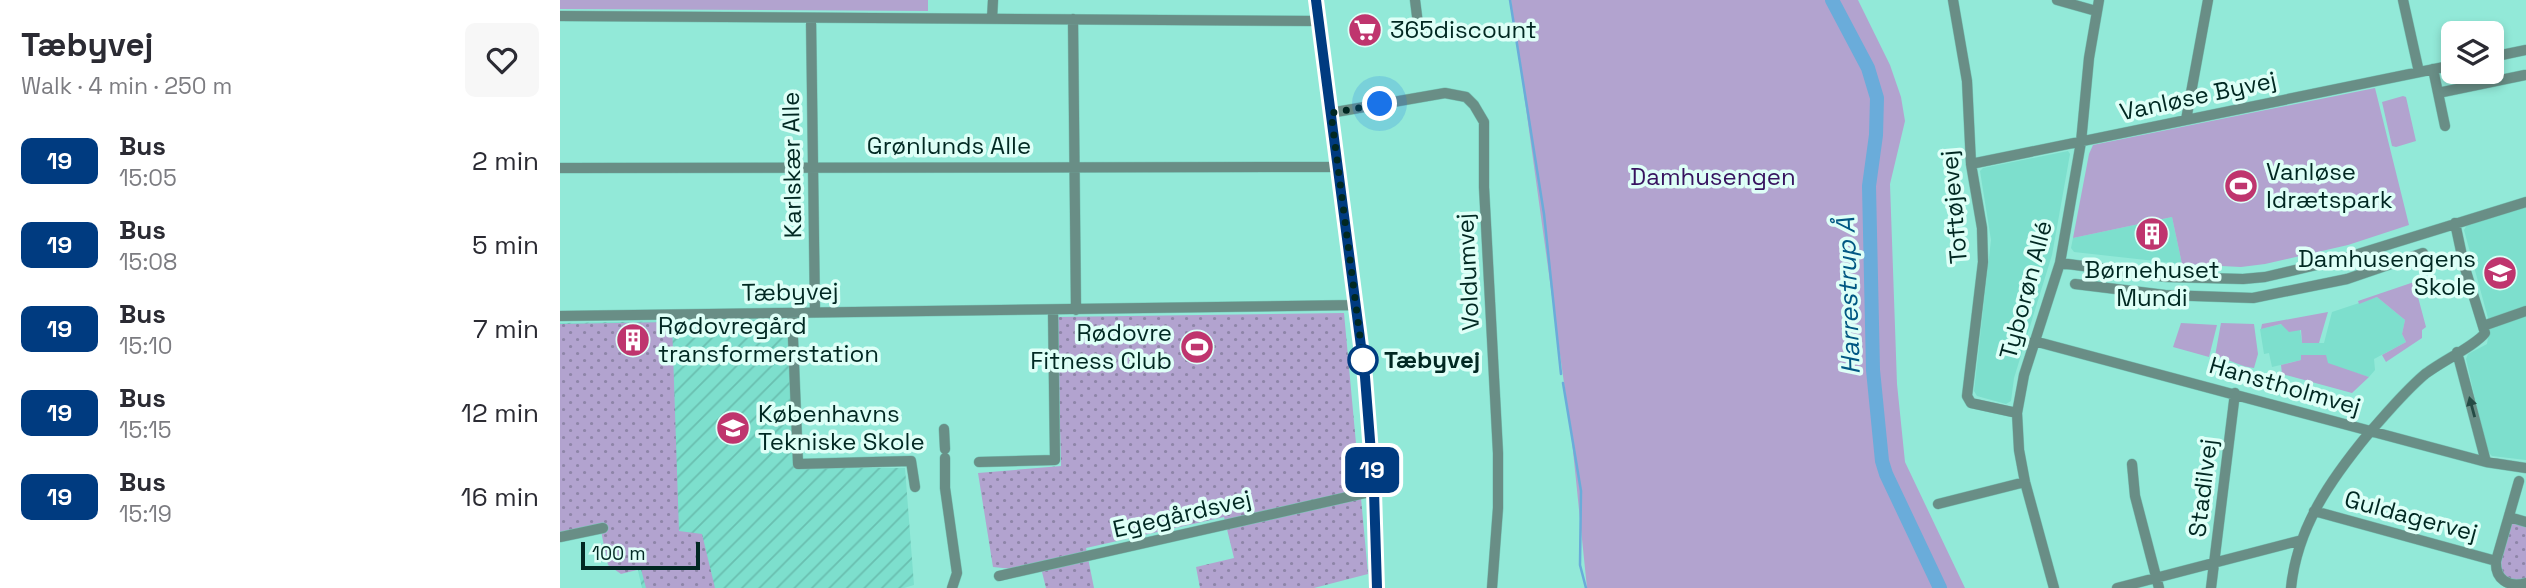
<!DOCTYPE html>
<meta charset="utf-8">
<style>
:root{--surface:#fff;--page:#f7f7f7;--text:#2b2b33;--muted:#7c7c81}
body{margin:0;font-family:"Space Grotesk",sans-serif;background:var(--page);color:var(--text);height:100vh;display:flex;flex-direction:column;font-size:26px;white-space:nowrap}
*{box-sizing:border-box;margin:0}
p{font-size:23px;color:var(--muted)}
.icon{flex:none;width:38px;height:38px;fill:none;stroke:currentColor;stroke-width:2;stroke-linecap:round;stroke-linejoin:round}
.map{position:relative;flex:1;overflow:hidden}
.details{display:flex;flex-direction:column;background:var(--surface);width:560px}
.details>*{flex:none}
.badge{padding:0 14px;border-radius:10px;font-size:24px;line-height:46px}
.buttons{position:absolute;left:1881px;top:21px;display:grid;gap:14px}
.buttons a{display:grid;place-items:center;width:63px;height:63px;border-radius:10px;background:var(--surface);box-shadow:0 4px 10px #0003;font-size:35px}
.scale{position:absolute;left:21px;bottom:18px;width:119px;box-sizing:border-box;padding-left:7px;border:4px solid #012822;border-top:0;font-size:19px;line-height:24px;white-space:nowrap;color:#012822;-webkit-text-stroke:5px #defff7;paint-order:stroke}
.you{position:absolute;width:35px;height:35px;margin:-18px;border:5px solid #fff;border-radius:50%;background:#1a73e8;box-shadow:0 0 0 10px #1a73e833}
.map>.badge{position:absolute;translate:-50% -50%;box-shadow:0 0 0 4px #fff}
.round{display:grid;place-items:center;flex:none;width:74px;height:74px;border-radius:10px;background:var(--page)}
.headline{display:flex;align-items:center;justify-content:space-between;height:119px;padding:0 21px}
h1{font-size:33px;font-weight:700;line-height:52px}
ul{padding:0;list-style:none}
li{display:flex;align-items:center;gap:21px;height:84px;padding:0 21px}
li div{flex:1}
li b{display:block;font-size:26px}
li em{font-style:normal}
li .badge{min-width:77px;font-weight:700;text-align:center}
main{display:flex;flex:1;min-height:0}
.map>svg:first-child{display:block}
.built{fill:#7ddfcd}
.industrial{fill:url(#industrial-furrows)}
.grass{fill:url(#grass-dots)}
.green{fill:#b2a3cf}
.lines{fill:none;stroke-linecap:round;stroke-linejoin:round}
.stream{stroke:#6aacda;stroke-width:2.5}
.river{stroke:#6aacda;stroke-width:14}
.minor-casing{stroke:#78c6b7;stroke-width:11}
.minor{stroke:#698e86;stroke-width:10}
.oneway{fill:#254c45}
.line-casing{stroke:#fff;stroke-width:16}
.line{stroke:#003b80;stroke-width:10}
.walk{stroke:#012822;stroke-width:7;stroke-dasharray:0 12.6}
.stop-dot{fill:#fff;stroke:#003b80;stroke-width:3.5}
.labels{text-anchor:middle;stroke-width:7;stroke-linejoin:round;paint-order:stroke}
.poi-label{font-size:24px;fill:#012822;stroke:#defff7;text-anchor:start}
.street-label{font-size:24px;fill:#012822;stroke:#defff7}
.park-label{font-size:24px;fill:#37135f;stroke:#defff7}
.stop-label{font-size:24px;font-weight:bold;fill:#012822;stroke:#defff7;text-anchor:start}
.water-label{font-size:26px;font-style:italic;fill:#015883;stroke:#defff7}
</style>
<main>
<section class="details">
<div class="headline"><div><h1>Tæbyvej</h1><p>Walk · 4 min · 250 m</p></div><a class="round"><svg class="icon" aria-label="heart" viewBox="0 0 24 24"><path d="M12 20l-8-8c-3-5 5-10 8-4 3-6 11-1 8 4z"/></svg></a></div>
<ul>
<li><span class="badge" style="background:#003b80;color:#fff">19</span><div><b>Bus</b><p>15:05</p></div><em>2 min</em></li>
<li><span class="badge" style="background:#003b80;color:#fff">19</span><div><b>Bus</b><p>15:08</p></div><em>5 min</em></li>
<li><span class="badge" style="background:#003b80;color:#fff">19</span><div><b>Bus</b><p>15:10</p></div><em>7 min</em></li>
<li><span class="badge" style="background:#003b80;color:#fff">19</span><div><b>Bus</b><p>15:15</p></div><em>12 min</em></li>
<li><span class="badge" style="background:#003b80;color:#fff">19</span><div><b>Bus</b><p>15:19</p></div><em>16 min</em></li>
</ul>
</section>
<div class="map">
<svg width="1966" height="588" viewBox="0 0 1966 588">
<defs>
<pattern id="industrial-furrows" width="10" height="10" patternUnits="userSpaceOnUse" patternTransform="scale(1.75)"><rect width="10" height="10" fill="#7ddfcd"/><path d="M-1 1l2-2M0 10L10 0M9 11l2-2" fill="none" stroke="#6abfb0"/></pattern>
<pattern id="grass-dots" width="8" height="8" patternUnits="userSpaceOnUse" patternTransform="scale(1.75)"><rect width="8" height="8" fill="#b2a3cf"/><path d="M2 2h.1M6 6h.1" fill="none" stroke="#8e85a8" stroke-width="1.8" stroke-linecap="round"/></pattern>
</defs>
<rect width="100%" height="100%" fill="#92e9d8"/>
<path class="built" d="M1508,151L1510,154L1492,255L1454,378L1451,401L1446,404L1417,396L1414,391L1431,240L1420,171L1423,168Z
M1966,207V307L1934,321L1928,318L1904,230L1907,225Z
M1612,217L1622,264L1514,252L1511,248L1513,238Z
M1817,297L1845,320L1842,334L1846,342L1814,359L1815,370L1809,377L1741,356V360L1712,367L1709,353L1704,354L1700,329L1722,324L1740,329L1742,343H1764L1772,312Z
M1966,313V460L1932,456L1927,451L1906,359L1908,354L1927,344L1930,325Z"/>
<path class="industrial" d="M237,319L243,468H345L354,585L344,588H82L76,562L41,522L0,531V323Z"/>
<path class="grass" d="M784,313L808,574L754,588H640L636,567L674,558L664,517L526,548L534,588H486L482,572L433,567L418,473L501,466L497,317Z
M112,322L119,531L142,534L155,588H86L81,569L61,574L48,565L41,531L0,532V324Z
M1951,522L1966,524V578L1958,582L1944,577L1940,563Z"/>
<path class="green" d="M0,0H368V11L0,9Z
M951,0H1298L1330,65L1341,97L1345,121L1330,184L1337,384L1345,462L1405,588H1027L1012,441Z
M1815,88L1849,225L1788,245L1705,264L1681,267L1622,264L1612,217L1513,238L1529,154L1533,145Z
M1843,96L1846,97L1856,141L1836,147L1832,146L1822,102Z
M1854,282L1866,327L1862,330V338L1826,362L1822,355L1846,342L1842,334L1845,320L1817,297L1799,304L1798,301Z
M1768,312L1759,343H1742L1741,330L1729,332L1721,324L1701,329L1702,324Z
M1621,323L1657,325L1649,357L1613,347Z
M1661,323L1694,324L1698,354L1694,368C1681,367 1669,359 1655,356Z
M1741,355H1766L1768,363L1809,377L1792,393L1722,374L1721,365L1741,360Z"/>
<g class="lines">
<path class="stream" d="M950,0L984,214L1001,374
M1003,383L1021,491L1020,565L1026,588"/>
<path class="river" d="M1272,0L1308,68L1317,98L1316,135L1309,186L1313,370L1322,461L1326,474L1380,588"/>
<g class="minor-casing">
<path id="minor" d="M756,0L805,377L814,491L817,588
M855,0L859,32
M1393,0L1407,81L1411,164L1422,228L1423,262L1407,396L1411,403L1457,413
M1497,0L1536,11
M1843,0L1859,72
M0,16L759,21
M251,18L255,312
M432,19L433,0
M513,19L516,310
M1932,57L1966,50
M1873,69L1885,126
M1878,93L1965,75
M770,113L885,93L906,97L914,105L924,122V187L938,453V508L932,588
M1626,120L1648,0
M1411,164L1894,65
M0,168L778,167
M1500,263L1607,277L1683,279L1705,277L1782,259L1966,202
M1515,284L1605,295L1693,298L1787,279L1863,253
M232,313L238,464L351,461L355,487
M0,316L797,305
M1923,326L1966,311
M1474,341L1926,462L1966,468
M1897,352L1926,462
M384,429L385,449
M385,458V488L397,573L392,588
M419,462L495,460L493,310
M1572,464L1575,496L1599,588
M1959,481L1936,561C1935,579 1948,588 1966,583
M1378,504L1465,482
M1754,511L1936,561
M1949,517L1966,522
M0,537L43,528
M439,576L814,491
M1494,588L1465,482L1459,450L1457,413L1464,375L1500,263L1521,142L1529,58L1539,0
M1557,588L1742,540
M1651,588L1675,393
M1731,588C1737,527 1771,479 1809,433C1827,413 1843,393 1864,375C1880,362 1915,346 1925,333L1904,265L1895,223"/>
</g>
<use href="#minor" class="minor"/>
</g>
<defs><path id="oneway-solid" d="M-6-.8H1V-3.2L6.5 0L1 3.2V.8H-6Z" transform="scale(1.75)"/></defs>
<use class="oneway" href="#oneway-solid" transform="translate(1912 407) rotate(-105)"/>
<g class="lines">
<g class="line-casing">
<path id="line" d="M756,0L805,377L814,491L817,588"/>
</g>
<use href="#line" class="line"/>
<path class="walk" d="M803,360L771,113L820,104"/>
</g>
<defs>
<g id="supermarket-disc" transform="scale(1.75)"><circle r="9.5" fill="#bf356e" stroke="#defff7"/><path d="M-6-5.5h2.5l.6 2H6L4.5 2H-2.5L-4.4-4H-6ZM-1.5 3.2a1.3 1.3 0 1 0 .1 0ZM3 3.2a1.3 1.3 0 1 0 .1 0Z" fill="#fff"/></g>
<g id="stadium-disc" transform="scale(1.75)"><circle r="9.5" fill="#bf356e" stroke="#defff7"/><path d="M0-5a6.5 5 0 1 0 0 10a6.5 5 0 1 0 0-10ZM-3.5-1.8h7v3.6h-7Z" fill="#fff"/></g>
<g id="building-disc" transform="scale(1.75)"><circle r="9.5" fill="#bf356e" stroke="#defff7"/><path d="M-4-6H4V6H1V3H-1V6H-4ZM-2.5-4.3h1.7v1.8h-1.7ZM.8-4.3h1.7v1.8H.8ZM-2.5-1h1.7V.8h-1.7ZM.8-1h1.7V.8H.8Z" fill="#fff"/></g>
<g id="school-disc" transform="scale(1.75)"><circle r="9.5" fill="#bf356e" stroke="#defff7"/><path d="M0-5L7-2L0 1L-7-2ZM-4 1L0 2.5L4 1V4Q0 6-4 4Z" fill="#fff"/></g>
<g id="university-disc" transform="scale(1.75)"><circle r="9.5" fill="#bf356e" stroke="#defff7"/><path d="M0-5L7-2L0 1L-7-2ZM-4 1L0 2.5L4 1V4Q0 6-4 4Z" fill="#fff"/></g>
</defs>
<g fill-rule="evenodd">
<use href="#supermarket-disc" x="805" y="30"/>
<use href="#stadium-disc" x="1681" y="186"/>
<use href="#building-disc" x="1592" y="234"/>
<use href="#school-disc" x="1940" y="273"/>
<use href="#building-disc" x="73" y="340"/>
<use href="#stadium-disc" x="637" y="347"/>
<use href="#university-disc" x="173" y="428"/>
</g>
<circle class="stop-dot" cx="803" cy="360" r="14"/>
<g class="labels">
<g class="poi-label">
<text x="830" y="38">365discount</text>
<text x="1706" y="180">Vanløse<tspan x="1706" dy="28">Idrætspark</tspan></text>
<text x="1916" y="267" text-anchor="end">Damhusengens<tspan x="1916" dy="28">Skole</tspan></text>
<text x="1592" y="278" text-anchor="middle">Børnehuset<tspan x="1592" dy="28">Mundi</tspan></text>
<text x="98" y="334">Rødovregård<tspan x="98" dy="28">transformerstation</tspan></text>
<text x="612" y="341" text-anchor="end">Rødovre<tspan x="612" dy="28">Fitness Club</tspan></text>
<text x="198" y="422">Københavns<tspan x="198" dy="28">Tekniske Skole</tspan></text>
</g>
<g class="street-label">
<text transform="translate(1638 96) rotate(-12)" y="8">Vanløse Byvej</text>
<text x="389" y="154">Grønlunds Alle</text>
<text transform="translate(232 165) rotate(-91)" y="8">Karlskær Alle</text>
<text transform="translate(1394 207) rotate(-95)" y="8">Toftøjevej</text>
<text transform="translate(908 272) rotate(-93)" y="8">Voldumvej</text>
<text transform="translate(1466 290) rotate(-75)" y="8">Tyborøn Allé</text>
<text transform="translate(230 292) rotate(-1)" y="8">Tæbyvej</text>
<text transform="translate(1725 386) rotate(16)" y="8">Hanstholmvej</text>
<text transform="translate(1643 488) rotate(-83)" y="8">Stadilvej</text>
<text transform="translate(622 514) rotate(-13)" y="8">Egegårdsvej</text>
<text transform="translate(1851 516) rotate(15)" y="8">Guldagervej</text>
</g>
<g class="park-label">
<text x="1153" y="185">Damhusengen</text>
</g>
<g class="stop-label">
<text x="824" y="368">Tæbyvej</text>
</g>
<g class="water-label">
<text transform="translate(1288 296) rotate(-92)" y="9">Harrestrup Å</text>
</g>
</g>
</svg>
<div class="buttons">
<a><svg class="icon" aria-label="layers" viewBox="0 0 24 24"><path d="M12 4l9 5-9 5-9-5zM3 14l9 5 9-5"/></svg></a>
</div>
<div class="scale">100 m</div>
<div class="you" style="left:820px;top:104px"></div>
<b class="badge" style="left:812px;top:470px;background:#003b80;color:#fff">19</b>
</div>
</main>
